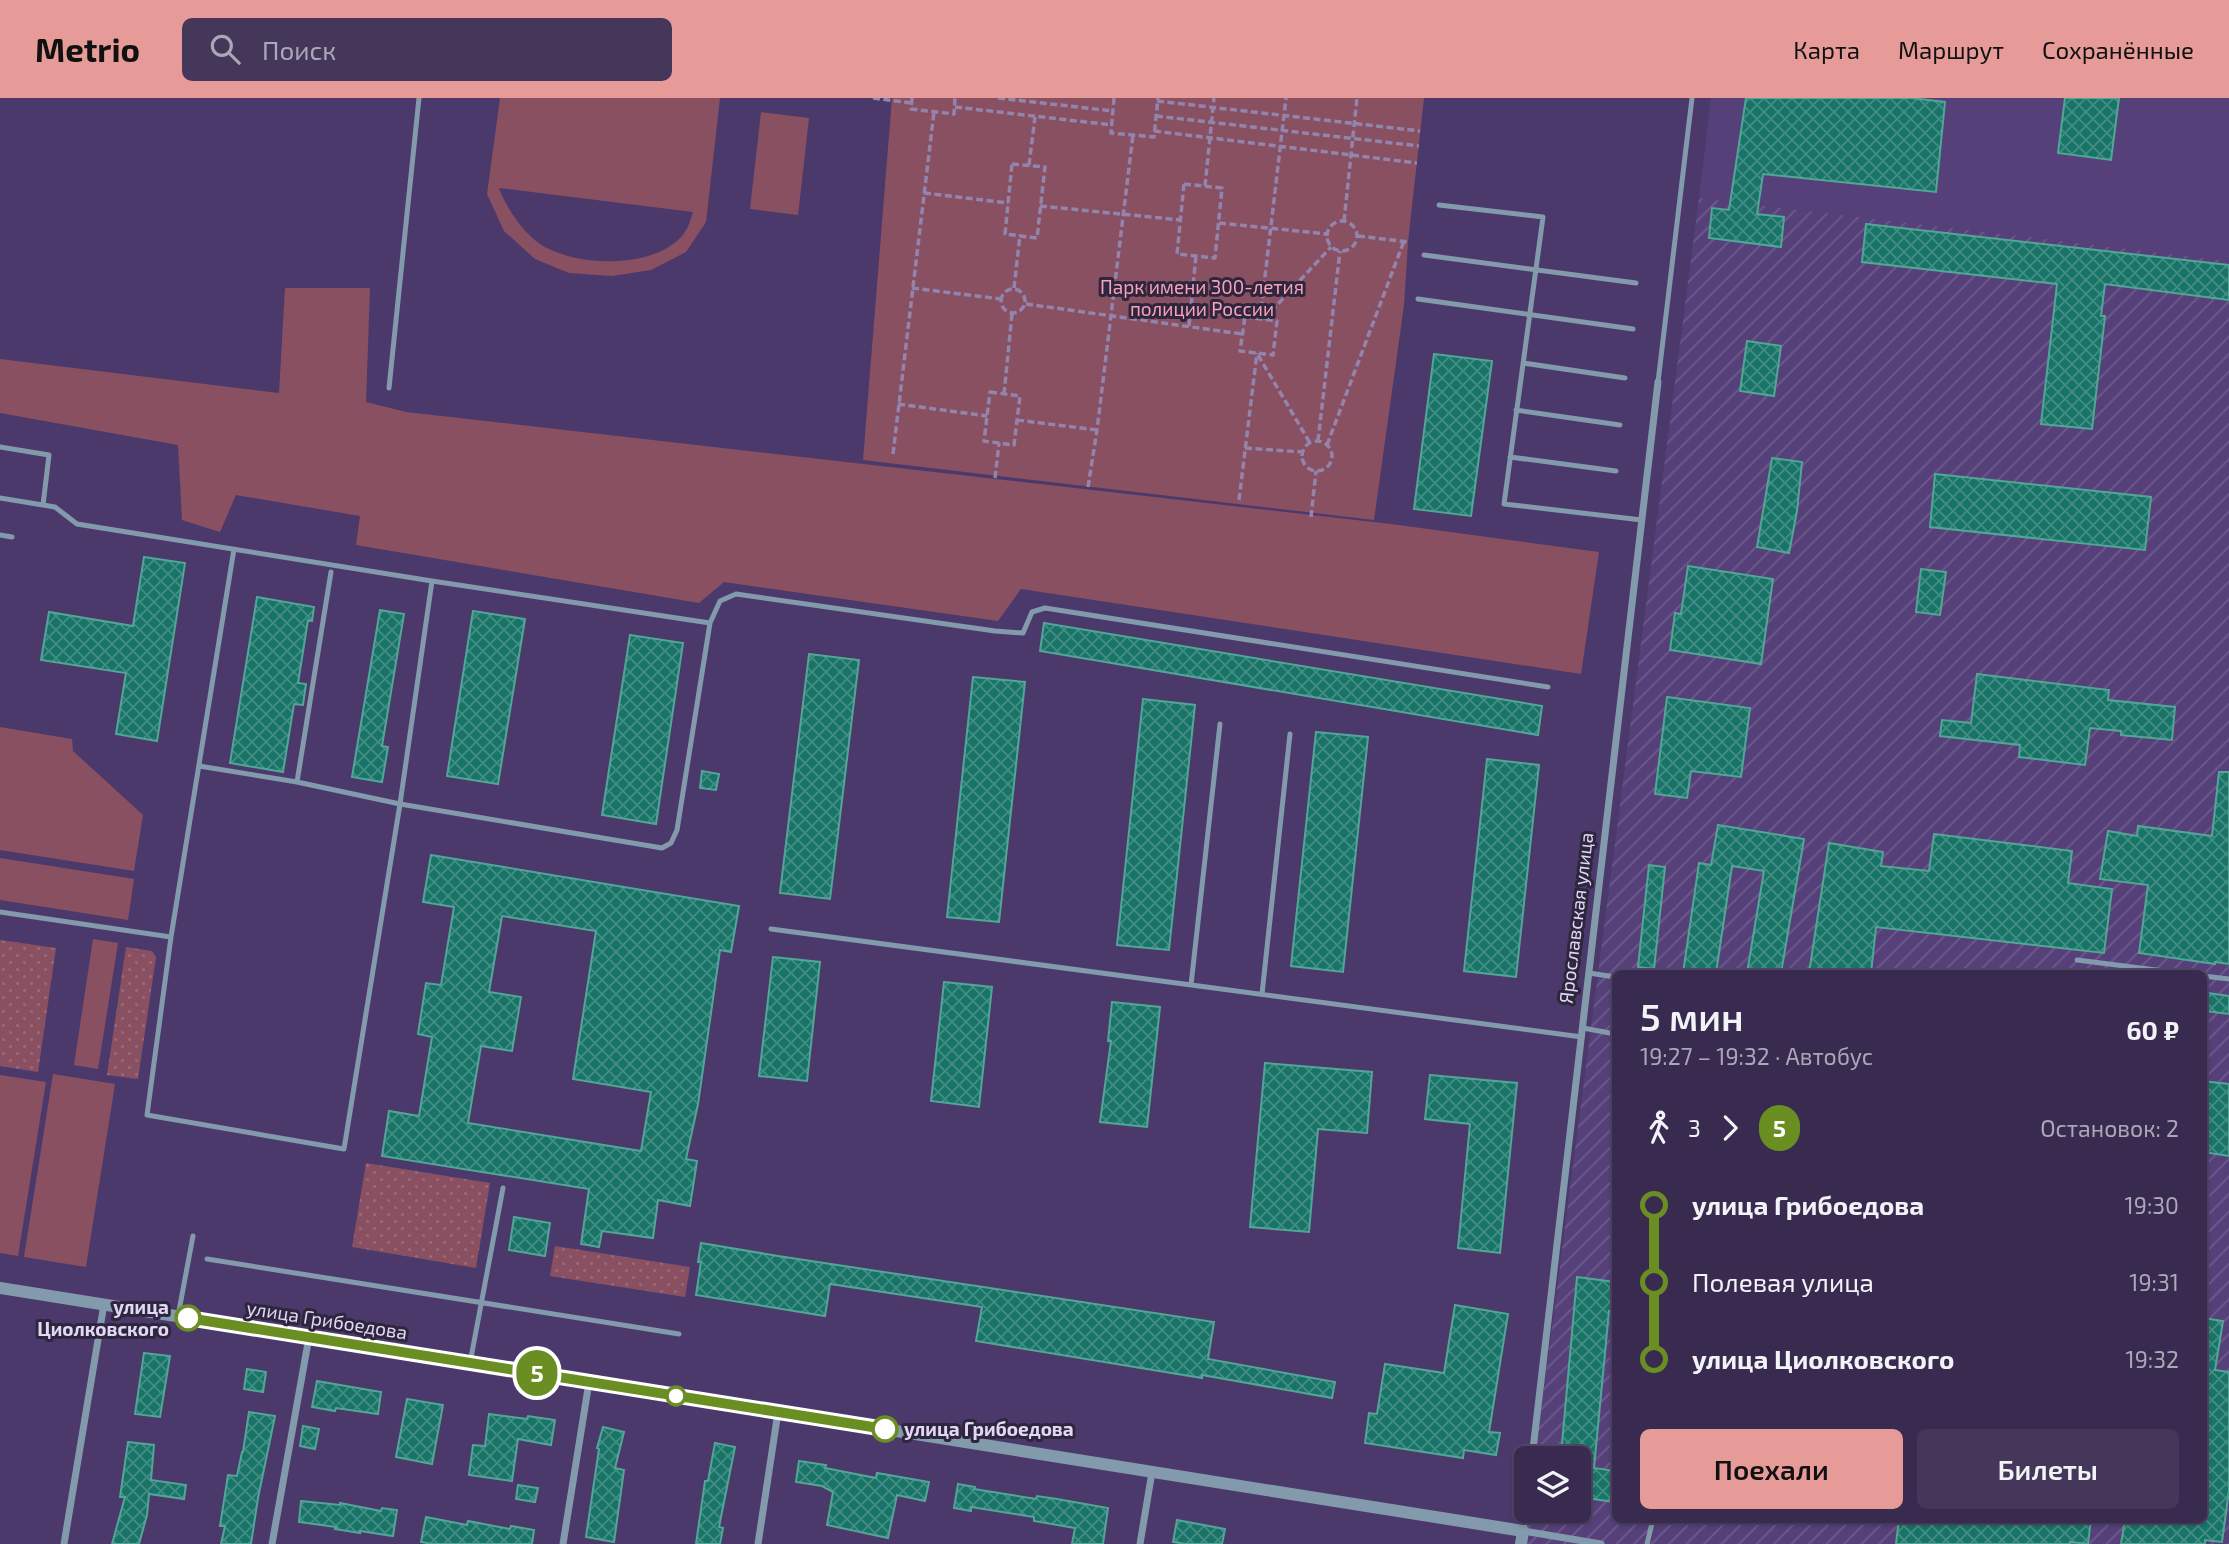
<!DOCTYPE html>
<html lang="ru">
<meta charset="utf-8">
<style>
:root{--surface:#392b50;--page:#44375a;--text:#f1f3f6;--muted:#aba7b7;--line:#534767;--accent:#e69b98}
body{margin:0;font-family:"Exo 2",sans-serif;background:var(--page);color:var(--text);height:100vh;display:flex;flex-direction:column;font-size:26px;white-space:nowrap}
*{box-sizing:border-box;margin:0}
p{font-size:23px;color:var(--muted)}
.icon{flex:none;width:38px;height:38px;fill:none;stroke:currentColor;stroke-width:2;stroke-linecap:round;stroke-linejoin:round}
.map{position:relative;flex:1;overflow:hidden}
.panel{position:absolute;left:1612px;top:872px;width:595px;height:553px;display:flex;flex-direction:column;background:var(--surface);border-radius:10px;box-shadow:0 2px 5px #0004,0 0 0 2px var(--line)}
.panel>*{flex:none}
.badge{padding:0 14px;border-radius:23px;font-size:24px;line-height:46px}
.tools{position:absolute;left:1514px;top:1348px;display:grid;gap:14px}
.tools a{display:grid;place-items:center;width:77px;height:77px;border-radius:10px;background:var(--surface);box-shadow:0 2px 5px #0004,0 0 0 2px var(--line);font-size:35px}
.map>.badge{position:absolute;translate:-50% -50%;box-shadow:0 0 0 4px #fff}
.legs{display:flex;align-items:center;gap:10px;height:77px;padding:0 28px;font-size:23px}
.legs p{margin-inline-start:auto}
.summary{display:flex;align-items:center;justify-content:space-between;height:119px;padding:0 28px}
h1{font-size:38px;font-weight:600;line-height:52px}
.action{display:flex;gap:14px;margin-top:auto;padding:14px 28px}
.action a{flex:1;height:80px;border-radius:10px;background:var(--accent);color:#111;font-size:28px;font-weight:600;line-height:80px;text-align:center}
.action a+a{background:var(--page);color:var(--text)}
ul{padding:0 28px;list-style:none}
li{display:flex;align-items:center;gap:24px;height:77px;font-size:26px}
li i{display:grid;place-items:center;width:10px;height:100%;margin:0 9px;background:currentColor}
li i::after{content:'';width:18px;height:18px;margin:-9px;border:5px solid;border-radius:50%;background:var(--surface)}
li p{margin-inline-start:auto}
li:first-child i{background:linear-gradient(#0000 50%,currentColor 0)}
li:last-child i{background:linear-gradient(currentColor 50%,#0000 0)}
header{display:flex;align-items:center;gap:42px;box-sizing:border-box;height:98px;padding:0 35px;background:var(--accent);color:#111}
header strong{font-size:33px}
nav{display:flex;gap:38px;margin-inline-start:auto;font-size:24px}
.search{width:490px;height:63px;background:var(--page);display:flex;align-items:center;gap:18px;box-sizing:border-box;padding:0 24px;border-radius:10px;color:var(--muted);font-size:26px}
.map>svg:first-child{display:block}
.built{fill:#564079}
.industrial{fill:url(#industrial-furrows);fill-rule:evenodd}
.grass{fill:url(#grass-dots)}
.green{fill:#895062;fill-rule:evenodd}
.building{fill:url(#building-cross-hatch);stroke:#53a697;stroke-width:2;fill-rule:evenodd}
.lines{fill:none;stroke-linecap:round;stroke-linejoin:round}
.path{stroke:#9384ad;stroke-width:3.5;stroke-dasharray:7 3.5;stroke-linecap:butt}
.service{stroke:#829aac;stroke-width:5}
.minor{stroke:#829aac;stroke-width:7}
.tertiary{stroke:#829aac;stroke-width:12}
.line-1-casing{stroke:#fff;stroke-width:16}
.line-1{stroke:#6b8e23;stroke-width:10}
.stop-1-dot{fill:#fff;stroke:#6b8e23;stroke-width:3.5}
.labels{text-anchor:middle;stroke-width:6;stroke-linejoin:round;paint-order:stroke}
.park-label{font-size:19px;fill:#faa0bb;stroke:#2e263d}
.street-label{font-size:19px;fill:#e1d7f6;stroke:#2e263d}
.stop-label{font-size:19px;font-weight:bold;fill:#e1d7f6;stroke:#2e263d;text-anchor:end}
</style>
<header>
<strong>Metrio</strong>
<div class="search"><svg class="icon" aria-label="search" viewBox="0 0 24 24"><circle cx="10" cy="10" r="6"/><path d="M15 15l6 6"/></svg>Поиск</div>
<nav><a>Карта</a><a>Маршрут</a><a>Сохранённые</a></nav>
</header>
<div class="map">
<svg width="2229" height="1446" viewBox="0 0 2229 1446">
<defs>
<pattern id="industrial-furrows" width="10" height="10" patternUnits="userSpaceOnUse" patternTransform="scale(1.75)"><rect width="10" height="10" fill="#564079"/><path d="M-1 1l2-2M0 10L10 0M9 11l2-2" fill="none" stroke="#6e5b8d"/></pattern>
<pattern id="grass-dots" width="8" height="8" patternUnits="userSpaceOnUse" patternTransform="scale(1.75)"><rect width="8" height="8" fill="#895062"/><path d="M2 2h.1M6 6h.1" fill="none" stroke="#996879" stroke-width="1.8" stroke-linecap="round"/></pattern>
<pattern id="building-cross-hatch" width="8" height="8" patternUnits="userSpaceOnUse" patternTransform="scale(1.75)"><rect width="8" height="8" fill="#177467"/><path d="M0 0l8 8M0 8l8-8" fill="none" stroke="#448d85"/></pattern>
</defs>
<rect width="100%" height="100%" fill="#4c396b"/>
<path class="built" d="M1711,0H2229V163L1699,100Z"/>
<path class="industrial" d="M1699,100L2229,163V1446H1523L1528,1412H1578V1360H1535ZM1615,875H2203V1421H1615Z"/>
<path class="grass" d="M0,842L56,850L38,974L0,968Z
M126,849L152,853L156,859L138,981L107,977Z
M366,1065L490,1085L476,1170L352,1149Z
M555,1148L690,1169L685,1199L550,1178Z"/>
<path class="green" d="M500,0H720L706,124L686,154L651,172L612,178L569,175L535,161L504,133L487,96ZM499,91L500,90L693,114C691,120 689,128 685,134C658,173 570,170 536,143C520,130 507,110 499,91Z
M892,0H1424L1408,144L1404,207L1374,422L863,362Z
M761,14L809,20L798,117L750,111Z
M285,190H370L366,304L406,314L1391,426L1599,454L1581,576L1021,491L998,523L724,484L699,505L356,447L360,418L236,397L220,434L182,422L178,347L0,315V261L279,295Z
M0,629L72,641L73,653L143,717L134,773L0,752Z
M0,760L134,781L128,822L0,802Z
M93,841L118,845L98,971L74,967Z
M53,976L115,986L86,1169L24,1159Z
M0,977L46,984L18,1158L0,1155Z"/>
<path class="building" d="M1746,0H1911L1945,4L1936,94L1763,76L1757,116L1784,119L1781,149L1709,140L1712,110L1729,112Z
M2065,0H2119L2111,62L2058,55Z
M1866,126L2229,167V202L2105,186L2101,218H2105L2092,331L2041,326L2057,186L1862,164Z
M1747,243L1781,248L1774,298L1740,293Z
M1434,256L1492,263L1471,418L1414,411Z
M1772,360L1802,364L1797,413L1789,455L1757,449Z
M1935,376L2151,399L2145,452L1930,429Z
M144,459L185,465L157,643L116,636L126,575L41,562L49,514L133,528Z
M1688,468L1773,481L1761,566L1670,552L1675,515L1681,516Z
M1921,471L1946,474L1940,517L1916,514Z
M257,499L314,509L312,523L308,522L298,585L306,586L303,607L294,606L283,674L230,665Z
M380,512L404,516L382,648L388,649L382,684L352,679Z
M473,513L525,521L498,686L447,678Z
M1044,525L1542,608L1538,637L1040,553Z
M630,537L683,545L656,726L602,717Z
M809,556L859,562L830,801L780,795Z
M1977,576L2109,592L2108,602L2175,609L2172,642L2121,637V633L2090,630L2085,667L2019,659L2020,647L1940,638L1942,622L1971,625Z
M973,579L1025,584L999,824L947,819Z
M1667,599L1750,610L1741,679L1691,673L1687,700L1655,696Z
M1143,601L1195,607L1169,852L1117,847Z
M1316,634L1368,639L1343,874L1291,868Z
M1487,661L1539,667L1516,879L1464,873Z
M702,673L719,676L716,692L700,690Z
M2219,674H2229V866L2215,864V866L2139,855L2148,787L2100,781L2108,733L2137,738L2138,728L2212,738Z
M1718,727L1804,741L1781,875H1747L1764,773L1732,768L1716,875H1683L1699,765L1711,767Z
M1934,736L2072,753L2068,785L2112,791L2104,855L1876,829L1871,875H1809L1829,745L1883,754L1881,768L1929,773Z
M431,757L739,808L731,854L720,852L698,1006L686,1061L697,1063L690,1108L658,1102L653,1140L602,1133L599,1149L581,1146L589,1091L382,1058L389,1013L419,1018L432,939L418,936L426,885L441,887L454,809L423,804ZM502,818L596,833L573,981L651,994L641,1053L468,1025L481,948L512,953L521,899L489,894Z
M1649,767L1665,769L1654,871L1638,869Z
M773,859L820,864L807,983L759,978Z
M944,884L992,889L979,1009L931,1003Z
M2208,895L2229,898V916L2205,913Z
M1112,904L1160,909L1147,1029L1100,1024L1111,943H1108Z
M1265,965L1372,974L1367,1035L1318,1031L1309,1134L1250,1129Z
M1430,977L1517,985L1500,1155L1458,1150L1470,1026L1425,1021Z
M2203,983L2229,986V1058L2203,1054Z
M514,1119L550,1125L545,1158L509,1152Z
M701,1145L778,1158L1214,1224L1208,1261L1335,1284L1332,1300L1202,1277V1280L976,1243L982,1209L830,1186L825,1218L696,1197L701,1164H698Z
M1577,1179L1615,1184V1214L1609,1213L1594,1370L1615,1373V1404L1578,1399V1358L1561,1357Z
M1455,1207L1508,1216L1489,1334L1500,1335L1496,1357L1464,1352L1463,1360L1365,1345L1369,1315L1377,1316L1385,1266L1444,1275Z
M2203,1220L2223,1223L2215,1272L2229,1274V1392L2222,1444L2205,1442V1446H2121L2125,1421H2203Z
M144,1255L170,1258L160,1319L135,1316Z
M247,1271L266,1274L263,1294L244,1291Z
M317,1283L381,1294L378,1316L336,1310L335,1313L312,1309Z
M407,1301L443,1307L432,1366L396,1359Z
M249,1314L275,1318L258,1400L251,1446H221L225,1428H220L228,1377L237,1378L242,1354H243Z
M489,1316L527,1321L528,1318L555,1322L551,1347L518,1341L512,1383L469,1377L473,1347L485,1348Z
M303,1328L319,1331L315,1351L300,1348Z
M603,1329L624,1334L615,1370L624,1372L614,1444L586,1439L599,1351L597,1350Z
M128,1344L154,1347L151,1382L186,1387L184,1401L149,1396L147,1417L139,1446H112L125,1399H120Z
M715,1345L735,1349L719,1429L723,1430L720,1446H696L705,1383H708Z
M799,1363L826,1367L825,1370L876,1380L877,1375L929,1384L925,1403L897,1397L888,1440L827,1427L833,1394L822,1388L796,1384Z
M958,1386L975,1389L974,1391L1036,1401L1037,1398L1057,1401L1108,1410L1103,1446H1072L1075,1430L1034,1423V1419L971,1409V1413L954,1410Z
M518,1387L538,1390L535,1404L516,1401Z
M301,1403L340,1407V1405L381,1413L382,1410L397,1412L393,1438L360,1433V1435L335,1431L336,1429L299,1424Z
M426,1419L467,1427L468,1423L510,1431L511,1428L534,1432L532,1446H432L421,1444Z
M1899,1421H2091L2088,1446L2070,1444V1446H1896Z
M1177,1422L1225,1431L1222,1446H1186L1173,1444Z"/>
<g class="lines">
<path class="path" d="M873,0L912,5
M912,0L911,11L954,16L955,0
M998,0L1113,13
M1114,0L1111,35L1154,39L1158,0
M1157,3L1420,33
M955,9L1112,27
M1156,18L1419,48
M1154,33L1417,65
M1012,66L1045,69L1037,140L1005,136Z
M1029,67L1035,19
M1184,86L1222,90L1215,160L1177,156Z
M1205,88L1214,0
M924,95L1008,105
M1040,108L1181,122
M1327 138a15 15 0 1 1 30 0a15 15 0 1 1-30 0Z
M1344,123L1357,0
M1219,125L1327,136
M1358,138L1408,144
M912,190L1001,201
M1014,190L1020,137
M1001 203a12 12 0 1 1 24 0a12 12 0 1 1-24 0Z
M1026,206L1242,236
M1245,219L1277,223L1273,257L1240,253Z
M1260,221L1286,0
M1264,221L1331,149
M1189,228L1196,158
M1258,257L1310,345
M990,294L1020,298L1014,347L984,343Z
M1004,296L1012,216
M898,306L987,318
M1017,322L1097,332
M1318,343L1340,153
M1302 358a15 15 0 1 1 30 0a15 15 0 1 1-30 0Z
M1327,347L1404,143
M1245,350L1303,354
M893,356L934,14
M995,380L999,345
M1088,389L1097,332L1133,37
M1239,402L1257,255
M1311,419L1316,373"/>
<path class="service" d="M1439,107L1543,119L1504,406L1642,422
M1424,157L1636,185
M1418,201L1633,231
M1523,265L1625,280
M1658,284L1692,0
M389,290L419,0
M1516,312L1620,327
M0,349L49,357L43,407
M1510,359L1616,373
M0,400L55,409L77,426L432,483L710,525
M0,437L12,439
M432,483L400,706L662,750L671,745L677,732L710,525L720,503L736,496L995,533L1023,535L1032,514L1045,510L1548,589
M297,684L331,474
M0,814L171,839L234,451
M771,831L1582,939
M171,839L147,1017L344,1051L400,706L297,684L199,668
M2077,862L2180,875
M1589,875L1615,879
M2016,875V874
M2203,878L2229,881
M1191,887L1220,626
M1262,896L1290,636
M1583,930L1615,936
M207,1161L679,1236
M178,1218L193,1138
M470,1265L503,1090
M1647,1446L1653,1421"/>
<path class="minor" d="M1532,1360L1658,284
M1526,1411L1523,1433L1601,1446
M64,1446L104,1206
M272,1446L309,1239
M563,1446L589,1284
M758,1446L778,1314
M1140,1446L1152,1374"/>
<path class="tertiary" d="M0,1190L1523,1433L1521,1446"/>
</g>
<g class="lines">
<g class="line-1-casing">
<path id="line-1" d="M188,1220L885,1331"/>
</g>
<use href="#line-1" class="line-1"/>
</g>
<g class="stop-1-dot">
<circle cx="188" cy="1220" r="12"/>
<circle cx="676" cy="1298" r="9"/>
<circle cx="885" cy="1331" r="12"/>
</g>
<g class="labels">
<g class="park-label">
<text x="1202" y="196">Парк имени 300-летия<tspan x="1202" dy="22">полиции России</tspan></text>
</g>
<g class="street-label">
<text transform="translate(1576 820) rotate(-83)" y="7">Ярославская улица</text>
<text transform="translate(327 1222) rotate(9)" y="7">улица Грибоедова</text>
</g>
<g class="stop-label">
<text x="169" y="1216">улица<tspan x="169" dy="22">Циолковского</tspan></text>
<text x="904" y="1338" text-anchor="start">улица Грибоедова</text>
</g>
</g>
</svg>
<div class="tools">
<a><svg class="icon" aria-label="layers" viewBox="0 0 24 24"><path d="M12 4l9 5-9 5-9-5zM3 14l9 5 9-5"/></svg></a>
</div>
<b class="badge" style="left:537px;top:1275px;background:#6b8e23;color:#fff">5</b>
<section class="panel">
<div class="summary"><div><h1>5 мин</h1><p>19:27 – 19:32 · Автобус</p></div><b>60 ₽</b></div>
<div class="legs"><svg class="icon" aria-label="walk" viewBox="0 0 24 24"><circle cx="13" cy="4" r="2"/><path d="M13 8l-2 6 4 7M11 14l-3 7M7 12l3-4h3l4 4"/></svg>3<svg class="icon" aria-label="forward" viewBox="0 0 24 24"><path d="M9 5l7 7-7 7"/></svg><b class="badge" style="background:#6b8e23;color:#fff">5</b><p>Остановок: 2</p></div>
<ul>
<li><i style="color:#6b8e23"></i><b>улица Грибоедова</b><p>19:30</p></li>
<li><i style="color:#6b8e23"></i><span>Полевая улица</span><p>19:31</p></li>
<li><i style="color:#6b8e23"></i><b>улица Циолковского</b><p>19:32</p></li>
</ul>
<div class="action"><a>Поехали</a><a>Билеты</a></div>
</section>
</div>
